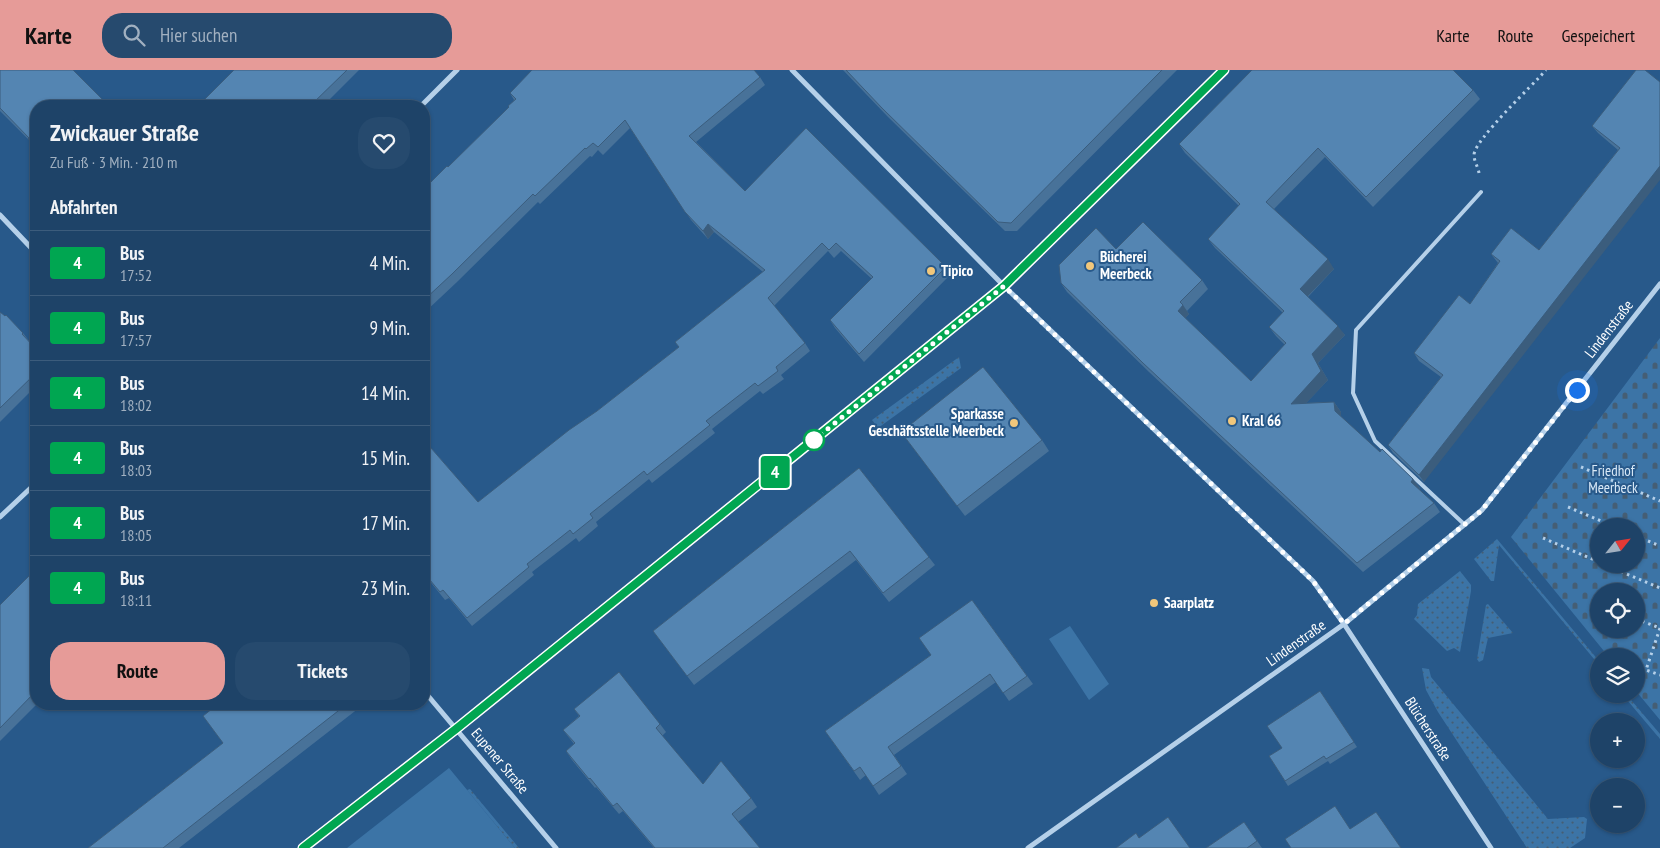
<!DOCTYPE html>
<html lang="de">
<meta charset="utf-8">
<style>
:root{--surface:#1e4368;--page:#264a6e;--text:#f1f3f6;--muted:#a1b0c0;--line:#3c5c7c;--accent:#e69b98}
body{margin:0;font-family:"PT Sans Narrow",sans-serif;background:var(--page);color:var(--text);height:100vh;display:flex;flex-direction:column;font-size:19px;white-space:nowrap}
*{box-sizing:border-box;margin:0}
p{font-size:16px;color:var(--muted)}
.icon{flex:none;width:28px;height:28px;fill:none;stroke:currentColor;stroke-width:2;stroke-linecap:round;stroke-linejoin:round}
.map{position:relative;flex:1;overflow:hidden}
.side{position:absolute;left:30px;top:30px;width:400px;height:610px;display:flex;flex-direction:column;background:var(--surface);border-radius:20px;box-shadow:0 1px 4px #0004,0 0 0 1px var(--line)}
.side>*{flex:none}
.badge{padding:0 10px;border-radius:4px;font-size:18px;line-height:32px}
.needle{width:32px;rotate:60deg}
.tools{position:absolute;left:1590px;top:448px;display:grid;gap:10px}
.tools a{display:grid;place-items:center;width:55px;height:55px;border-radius:50%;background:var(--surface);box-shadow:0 1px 4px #0004,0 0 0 1px var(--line);font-size:25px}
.you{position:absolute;width:25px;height:25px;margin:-12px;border:4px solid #fff;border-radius:50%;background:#1a73e8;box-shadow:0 0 0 8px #1a73e833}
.map>.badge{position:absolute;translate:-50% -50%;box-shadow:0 0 0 2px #fff}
h2{padding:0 20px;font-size:19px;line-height:45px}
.round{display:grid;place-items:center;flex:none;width:52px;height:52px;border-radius:20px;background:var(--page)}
.head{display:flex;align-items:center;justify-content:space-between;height:85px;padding:0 20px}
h1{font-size:24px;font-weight:800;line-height:38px}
.cta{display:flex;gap:10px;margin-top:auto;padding:10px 20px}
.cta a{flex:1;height:58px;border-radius:20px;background:var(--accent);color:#111;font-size:20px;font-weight:800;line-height:58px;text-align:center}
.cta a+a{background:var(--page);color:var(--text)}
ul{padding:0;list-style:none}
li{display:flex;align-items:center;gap:15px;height:65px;padding:0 20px;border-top:1px solid var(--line)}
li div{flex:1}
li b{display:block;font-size:19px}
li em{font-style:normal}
li .badge{min-width:55px;font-weight:700;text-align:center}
header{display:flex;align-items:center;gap:30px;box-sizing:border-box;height:70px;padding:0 25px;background:var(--accent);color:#111}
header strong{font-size:24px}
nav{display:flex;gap:28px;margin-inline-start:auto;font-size:18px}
.search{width:350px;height:45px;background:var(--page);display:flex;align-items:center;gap:12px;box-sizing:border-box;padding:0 18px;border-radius:20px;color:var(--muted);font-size:19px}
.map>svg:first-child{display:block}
.grass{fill:url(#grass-dots)}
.cemetery{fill:url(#cemetery-stones);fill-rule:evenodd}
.park{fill:#3c74a6}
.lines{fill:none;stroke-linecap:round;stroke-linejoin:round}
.path{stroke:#b5d0e9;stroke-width:3;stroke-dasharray:2.5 4;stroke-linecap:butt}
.lane{stroke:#b5d0e9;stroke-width:4}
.street{stroke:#b5d0e9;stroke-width:5}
.wall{fill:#487299}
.shaded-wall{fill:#3b5d7d}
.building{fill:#5485b2;stroke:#3b5d7d}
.line-casing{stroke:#fff;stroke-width:11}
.line{stroke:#00a651;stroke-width:8}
.walk{stroke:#fff;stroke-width:5;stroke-dasharray:0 9}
.poi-dot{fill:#f1c77b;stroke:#28598a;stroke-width:2}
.stop-dot{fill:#fff;stroke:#00a651;stroke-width:2.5}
.labels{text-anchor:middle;stroke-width:4;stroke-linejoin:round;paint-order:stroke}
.poi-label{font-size:15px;font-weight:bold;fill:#fff;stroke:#28598a;text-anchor:start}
.street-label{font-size:15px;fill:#fff;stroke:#28598a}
.park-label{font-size:15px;fill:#d9e9f7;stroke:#28598a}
</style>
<header>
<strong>Karte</strong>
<div class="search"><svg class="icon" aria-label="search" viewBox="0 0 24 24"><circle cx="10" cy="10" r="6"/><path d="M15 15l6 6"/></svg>Hier suchen</div>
<nav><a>Karte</a><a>Route</a><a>Gespeichert</a></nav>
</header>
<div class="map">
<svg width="1660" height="778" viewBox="0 0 1660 778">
<defs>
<pattern id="grass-dots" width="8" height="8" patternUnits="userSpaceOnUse" patternTransform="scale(1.25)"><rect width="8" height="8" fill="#3c74a6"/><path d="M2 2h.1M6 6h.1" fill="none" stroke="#455e74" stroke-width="1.8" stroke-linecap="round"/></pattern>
<pattern id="cemetery-stones" width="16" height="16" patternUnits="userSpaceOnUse" patternTransform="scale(1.25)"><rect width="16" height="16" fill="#3c74a6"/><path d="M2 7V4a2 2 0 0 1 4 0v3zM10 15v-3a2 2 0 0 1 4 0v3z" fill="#455e74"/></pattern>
</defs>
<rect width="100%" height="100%" fill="#28598a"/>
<path class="grass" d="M959,287L961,298L878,358L872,350Z
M1497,469L1599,591V595L1499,475L1494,511H1491L1474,489Z
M1460,501L1471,515V521L1460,582L1454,578L1447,581L1414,549L1417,545L1418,534Z
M1488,534L1513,563L1488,568L1483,590L1479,592L1477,589L1486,535Z
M1422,598L1429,599L1431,607L1548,749L1584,747L1587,749L1585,768L1570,778H1527L1438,642L1426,620Z
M1622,624H1626L1660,664V669Z
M470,719L519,778H515L467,720Z"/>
<path class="cemetery" d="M1660,268V650L1636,621V586H1608L1511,467ZM1599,456H1636V494H1599ZM1599,521H1636V559H1599Z"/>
<path class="park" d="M1070,556L1109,614L1089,630L1049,569Z
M449,698L515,778H347Z"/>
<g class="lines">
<path class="path" d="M1479,103C1478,97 1474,91 1474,85C1474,70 1534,14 1546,0
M1581,397L1660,431
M1568,437L1613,456
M1636,466L1660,476
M1543,468L1599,492
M1603,494L1660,518
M1636,549L1660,558
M1660,558L1646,600L1660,605"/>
<path class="lane" d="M1465,455L1375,371L1353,323L1356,260L1481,122"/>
<path class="street" d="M792,0L1004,216L1313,511L1344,554L1491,778
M421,36L457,0
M0,145L36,183
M0,447L36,413
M424,621L556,778
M303,778L456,659L1004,216L1224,0
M1028,778L1344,554L1482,440L1660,214"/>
</g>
<path class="wall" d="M0,0L36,36V79L29,70L0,41Z
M234,0H359L323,36H198Z
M843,0H1177L1017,161H1005L888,47Z
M760,7L765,15L696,72L745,121L946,197L951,204L864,292L835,258L830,250L872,209L841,181L834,188L828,181L774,236L805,273L810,281L781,305L784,309L763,324L760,321L712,359L715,363L652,413L649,409L596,452L598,456L579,472L576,468L532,502L534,505L472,556L449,528L445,530L424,504L426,500L424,498V370L478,432L597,341L679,277L675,272L763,202L714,162L708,169L691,150L630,58L603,85L598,80L592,87L590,86L540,134L538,132L457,212L424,243V121L509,38L514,30L510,23Z
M1660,12L1424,412L1393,383L1388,375L1441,307L1419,291L1414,283L1470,234L1498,193L1491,184L1539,180L1618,80L1598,63L1592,56Z
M1473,20L1480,29L1373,137L1325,87L1274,139L1334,199L1308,227L1345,265L1318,293L1328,310L1306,333L1334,332L1341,342V347L1380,382L1413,409L1420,418L1419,419L1434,433L1440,442L1363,502L1149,302L1067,222L1061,213L1116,179L1202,210L1208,219L1187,241L1189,244L1185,248L1251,311L1285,275L1276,266L1269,257L1283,243L1215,178L1208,169L1239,136L1185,83L1179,74Z
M0,242L23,263L29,271L36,279V316L0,352Z
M901,362L1042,370L1049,381L965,446Z
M859,398L935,495L889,532L856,490L694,615L653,561Z
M36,499L37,634L0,671V535Z
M972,530L1033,614L1009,631L996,612L894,685L907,704L879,725L866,705L860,710L825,661L931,585Z
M1320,621L1357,677L1330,694L1328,691L1288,716L1269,686L1282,678Z
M218,634H356L359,638L179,778H88L223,673Z
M574,639L660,654L666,662L662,666L703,714L751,728L757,737L738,752L654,778L623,741L619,744L596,717L595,718L572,690L566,681L574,674L563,660L579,646Z
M1244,752L1262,778H1206Z"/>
<path class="shaded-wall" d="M1660,96V110L1424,412L1419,405Z
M708,154L714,162L708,169L703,161Z
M1328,189L1334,199L1306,228L1300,219Z
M1183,235L1189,244L1184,250L1178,241Z
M1338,256L1345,265L1318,293L1328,310L1297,343L1291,334L1312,284Z
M1334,332L1341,342V350L1335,341Z
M1413,409L1420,418L1417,421L1411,412Z"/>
<path class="building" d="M0,0H73L109,36H36V77L28,69L29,68L0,38Z
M234,0H347L310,36H198Z
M532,0H754L760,7L689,66L745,121L806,58L946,197L859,284L830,250L873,207L836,173L829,180L822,173L768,228L805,273L776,297L778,301L758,316L755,313L706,351L710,355L647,405L644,401L590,444L593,448L573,464L570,460L527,494L529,497L467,548L443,520L440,522L424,503V502L427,500L424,496V370L478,432L569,360L597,341L679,277L675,272L765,200L708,154L703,161L685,142L625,50L598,77L593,73L586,79L585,78L535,126L533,124L452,204L424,230V121L430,115L429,114L447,96L448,97L509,37L508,36L516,29L510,23Z
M846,0H1162L1011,153L998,152L882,38Z
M1252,0H1453L1473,20L1366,127L1318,78L1266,132L1328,189L1300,219L1338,256L1312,284L1321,301L1291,334L1334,332L1335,341L1380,382L1382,379L1413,409L1411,412L1434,433L1357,493L1143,293L1061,213L1059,195L1096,158L1116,179L1143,152L1202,210L1180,232L1183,235L1178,241L1251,311L1286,273L1269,257L1284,241L1208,169L1240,134L1179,74Z
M1636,0H1645L1660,12V96L1419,405L1388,375L1443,305L1414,283L1459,225L1470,234L1500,191L1491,184L1511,158L1539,180L1620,78L1592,56Z
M0,242L5,246L6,245L23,263L22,264L36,279V303L0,338Z
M983,297L1042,370L957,436L901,362Z
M859,398L929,487L883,523L850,481L687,606L653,561Z
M36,499V621L0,658V535Z
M972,530L1027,606L1003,623L990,604L888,677L901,696L873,716L860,697L854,701L825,661L931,585L919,568Z
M619,602L660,654L656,658L703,714L721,691L751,728L732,744L760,778H654H655L617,733L613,736L590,708L589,709L566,681L575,673L563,660L580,646L574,639Z
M1320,621L1354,672L1326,689L1324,686L1285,711L1269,686L1282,678L1267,656Z
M218,634H347L163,778H88L223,673L203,646Z
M1335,736L1350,759L1376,742L1401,778H1291L1285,769Z
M1168,747L1190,778H1116L1136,763L1139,768Z
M1244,752L1257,771L1247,778H1206Z"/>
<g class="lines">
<g class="line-casing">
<path id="line" d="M303,778L456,659L1004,216L1224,0"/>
</g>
<use href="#line" class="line"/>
<path class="walk" d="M814,370L1004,216L1313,511L1344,554L1482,440L1577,320"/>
</g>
<g class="poi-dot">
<circle cx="1090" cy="196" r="5"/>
<circle cx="931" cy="201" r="5"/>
<circle cx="1232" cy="351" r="5"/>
<circle cx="1014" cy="353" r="5"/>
<circle cx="1154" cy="533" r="5"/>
</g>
<circle class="stop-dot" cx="814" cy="370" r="10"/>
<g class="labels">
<g class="poi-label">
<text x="1100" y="192">Bücherei<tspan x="1100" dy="17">Meerbeck</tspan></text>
<text x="941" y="206">Tipico</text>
<text x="1004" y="349" text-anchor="end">Sparkasse<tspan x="1004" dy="17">Geschäftsstelle Meerbeck</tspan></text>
<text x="1242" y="356">Kral 66</text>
<text x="1164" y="538">Saarplatz</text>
</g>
<g class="street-label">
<text transform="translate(1609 259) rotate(-52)" y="5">Lindenstraße</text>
<text transform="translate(1296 573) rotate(-35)" y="5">Lindenstraße</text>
<text transform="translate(1428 659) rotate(57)" y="5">Blücherstraße</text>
<text transform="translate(500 691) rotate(50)" y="5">Eupener Straße</text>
</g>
<g class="park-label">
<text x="1613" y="406">Friedhof<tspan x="1613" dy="17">Meerbeck</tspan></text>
</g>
</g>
</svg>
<div class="tools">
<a><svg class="needle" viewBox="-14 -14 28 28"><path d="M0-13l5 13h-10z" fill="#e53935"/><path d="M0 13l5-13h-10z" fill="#a1b0c0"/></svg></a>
<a><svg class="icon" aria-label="locate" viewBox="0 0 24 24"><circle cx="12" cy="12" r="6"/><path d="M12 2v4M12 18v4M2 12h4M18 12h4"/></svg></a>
<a><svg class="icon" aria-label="layers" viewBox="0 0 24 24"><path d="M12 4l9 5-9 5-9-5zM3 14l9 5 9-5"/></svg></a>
<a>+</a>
<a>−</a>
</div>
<div class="you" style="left:1577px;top:320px"></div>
<b class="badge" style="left:775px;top:402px;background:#00a651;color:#fff">4</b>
<section class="side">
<div class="head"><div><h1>Zwickauer Straße</h1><p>Zu Fuß · 3 Min. · 210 m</p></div><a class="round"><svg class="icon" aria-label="heart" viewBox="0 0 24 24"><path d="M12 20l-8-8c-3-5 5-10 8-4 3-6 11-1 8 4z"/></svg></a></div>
<h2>Abfahrten</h2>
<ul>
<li><span class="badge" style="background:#00a651;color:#fff">4</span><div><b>Bus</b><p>17:52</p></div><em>4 Min.</em></li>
<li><span class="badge" style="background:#00a651;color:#fff">4</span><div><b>Bus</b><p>17:57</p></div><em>9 Min.</em></li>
<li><span class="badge" style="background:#00a651;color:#fff">4</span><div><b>Bus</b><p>18:02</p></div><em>14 Min.</em></li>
<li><span class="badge" style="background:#00a651;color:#fff">4</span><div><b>Bus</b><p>18:03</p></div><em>15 Min.</em></li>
<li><span class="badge" style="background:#00a651;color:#fff">4</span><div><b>Bus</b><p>18:05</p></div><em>17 Min.</em></li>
<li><span class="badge" style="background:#00a651;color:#fff">4</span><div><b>Bus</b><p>18:11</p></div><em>23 Min.</em></li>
</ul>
<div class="cta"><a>Route</a><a>Tickets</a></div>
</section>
</div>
